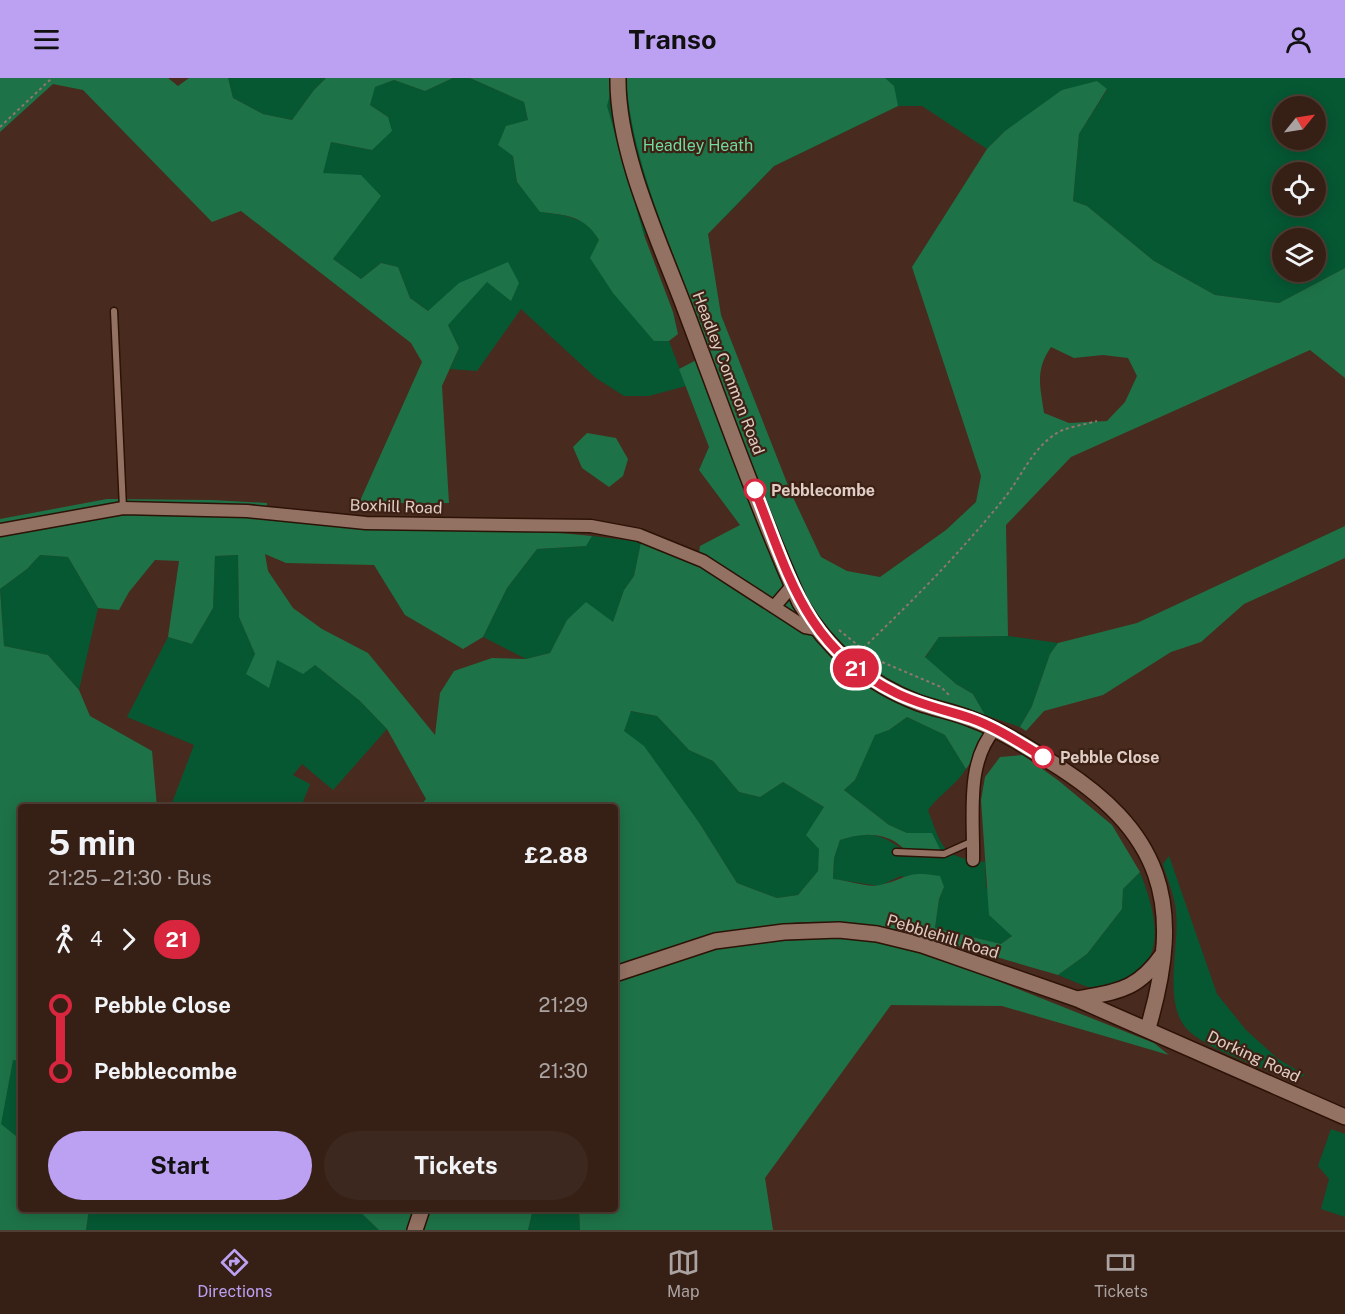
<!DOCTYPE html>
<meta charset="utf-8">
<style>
:root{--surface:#362016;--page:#3d281f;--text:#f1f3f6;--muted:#aaa3a1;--line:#503e35;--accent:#bca0f2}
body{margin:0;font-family:"Public Sans",sans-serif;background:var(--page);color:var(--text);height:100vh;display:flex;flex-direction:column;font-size:22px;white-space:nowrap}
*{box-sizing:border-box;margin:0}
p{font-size:20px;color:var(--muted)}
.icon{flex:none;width:33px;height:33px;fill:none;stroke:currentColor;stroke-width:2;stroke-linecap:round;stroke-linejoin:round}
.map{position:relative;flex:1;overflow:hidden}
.panel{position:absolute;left:18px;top:726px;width:600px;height:408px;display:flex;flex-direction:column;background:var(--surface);border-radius:6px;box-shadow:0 3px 15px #0003,0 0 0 2px var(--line)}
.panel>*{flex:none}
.badge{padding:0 12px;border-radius:20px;font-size:21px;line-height:39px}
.needle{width:39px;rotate:60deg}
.fabs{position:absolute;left:1272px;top:18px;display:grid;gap:12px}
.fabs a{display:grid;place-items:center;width:54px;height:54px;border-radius:50%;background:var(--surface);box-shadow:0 3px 15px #0003,0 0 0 2px var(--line);font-size:30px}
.map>.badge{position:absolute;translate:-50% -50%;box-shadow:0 0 0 3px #fff}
.legs{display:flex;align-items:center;gap:9px;height:66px;padding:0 30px;font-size:20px}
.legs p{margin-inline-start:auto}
.summary{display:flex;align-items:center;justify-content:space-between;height:102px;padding:0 30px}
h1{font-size:33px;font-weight:700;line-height:45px}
.button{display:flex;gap:12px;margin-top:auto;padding:12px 30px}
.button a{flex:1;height:69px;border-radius:36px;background:var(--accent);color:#111;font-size:24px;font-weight:700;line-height:69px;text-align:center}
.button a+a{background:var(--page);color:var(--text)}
ul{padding:0 30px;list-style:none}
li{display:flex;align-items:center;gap:21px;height:66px;font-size:22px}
li i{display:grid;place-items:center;width:9px;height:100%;margin:0 8px;background:currentColor}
li i::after{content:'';width:15px;height:15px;margin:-8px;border:4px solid;border-radius:50%;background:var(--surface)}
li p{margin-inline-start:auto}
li:first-child i{background:linear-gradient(#0000 50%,currentColor 0)}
li:last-child i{background:linear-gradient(currentColor 50%,#0000 0)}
header{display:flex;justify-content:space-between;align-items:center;height:78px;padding:0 30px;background:var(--accent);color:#111;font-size:27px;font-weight:700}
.tab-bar{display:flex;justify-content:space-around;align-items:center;height:84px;border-top:2px solid var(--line);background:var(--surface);font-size:16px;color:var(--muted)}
.tab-bar a{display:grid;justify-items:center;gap:3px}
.tab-bar .current{color:var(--accent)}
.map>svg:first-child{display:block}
.green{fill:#065833;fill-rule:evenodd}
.forest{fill:#1e7247;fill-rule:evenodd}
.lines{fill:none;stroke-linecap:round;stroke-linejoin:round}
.service-casing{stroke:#2d1206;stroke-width:9}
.minor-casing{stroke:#2d1206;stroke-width:15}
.secondary-casing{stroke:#2d1206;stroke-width:18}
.path{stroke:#8f776c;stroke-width:2;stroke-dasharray:3 3;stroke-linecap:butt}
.service{stroke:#947263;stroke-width:6}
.minor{stroke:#947263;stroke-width:12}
.secondary{stroke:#947263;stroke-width:15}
.line-1-casing{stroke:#fff;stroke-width:14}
.line-1{stroke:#d7263d;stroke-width:9}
.stop-1-dot{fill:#fff;stroke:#d7263d;stroke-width:3}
.labels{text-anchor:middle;stroke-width:4.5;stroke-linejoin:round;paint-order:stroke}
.park-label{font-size:16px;fill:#6fdb9d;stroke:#3d2114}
.street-label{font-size:16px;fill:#e0cdc5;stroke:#3d2114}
.stop-label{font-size:16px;font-weight:bold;fill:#e0cdc5;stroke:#3d2114;text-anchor:start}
</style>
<header><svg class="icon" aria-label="menu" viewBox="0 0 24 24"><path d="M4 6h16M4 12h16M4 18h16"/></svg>Transo<svg class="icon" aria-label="person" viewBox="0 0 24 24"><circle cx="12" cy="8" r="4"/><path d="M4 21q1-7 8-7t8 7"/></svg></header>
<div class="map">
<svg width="1345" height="1152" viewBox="0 0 1345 1152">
<rect width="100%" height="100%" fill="#482b1e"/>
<path class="green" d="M228,0H326L314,12L292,42L263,36L233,20Z
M453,0H470L524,24L528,42L513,78L517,104L541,134L563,137L590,146L654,263H669L686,308L649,318H624L596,300L521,231L477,293L450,291L459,270L448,247L410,220L398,189L381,185L361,201L333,181L377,119L322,95L331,64L372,72L388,39L370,27L374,9L394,2L425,13Z
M597,0H1345V190L1279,225L1215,217L1154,183L1087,128L1073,123L1079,56L1107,12L1005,53L987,71L922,28H898L774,88L724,140L690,133L644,157ZM1282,28H1316V62H1282ZM1282,94H1316V128H1282ZM1282,160H1316V194H1282Z
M592,458L641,464L634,498L624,512L613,545L567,542L550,575L526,581L483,559L507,510L537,471L585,468Z
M40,477L68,479L98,530L79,612L48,577L4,568L0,511L27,491Z
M238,477L239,539L255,576L315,587L360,623L387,651L333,712L302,686L293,697L310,706L301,729H182L172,725L194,667L127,639L168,559L192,566L213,530L215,478Z
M1008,558L1058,565L1050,576L1032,628L1020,649L985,637L973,616L956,606L925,580L939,559Z
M630,633L657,638L689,672L713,683L739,714L760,719L783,704L824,729L818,793L798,817L777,820L737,805L700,746L624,653Z
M907,639L945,657L966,691C956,707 940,716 928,732C942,770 942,779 985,784L986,809L1012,858L1001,866L935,850L939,821L944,809L901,798L879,808L833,801L834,780L840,762C871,752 883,756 908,776L932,755H907L889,747L844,712L855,702L875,656L889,652Z
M1169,778L1217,916L1246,952L1278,981L1305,997L1293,1003C1264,990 1213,974 1190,954C1161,929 1180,869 1176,834C1175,818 1167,801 1163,786Z
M1140,794C1153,828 1170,879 1128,901C1118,906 1104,912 1093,910C1082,908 1069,901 1058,897L1087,876L1122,831L1123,811Z
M13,981L21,983V1062L0,1046Z
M1331,1051L1345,1056V1139L1321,1131L1329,1101L1318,1088Z
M89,1131H357L379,1152H86Z
M533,1131H579L580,1152H528Z"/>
<path class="forest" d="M0,0H168L178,8L189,0H228L233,20L263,36L292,42L314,12L326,0H453L425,13L394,2L375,9L370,27L388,39L392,53L372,72L331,64L323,95L361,97L381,118L333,181L361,201L381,185L398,189L410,220L428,233L459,205L508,184L519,205L511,223L487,204L448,247L459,270L442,308L449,425H359L422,284L411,265L241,133L212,144L83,12L53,6L0,54Z
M470,0H614L607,28L644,157L673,234L678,256L669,263H654L613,215L590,180L599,162C585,138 567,137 540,134L517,104L513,78L498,67L506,48L528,42L524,24Z
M626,0H885L894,8L898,28L774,88L708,156L721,237L791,415L821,479L847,493L880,499L946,452L976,424L981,398L912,189L987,71L1005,53L1062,12L1097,3L1107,11L1079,56L1073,123L1087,128L1154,183L1215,217L1279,225L1345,190V300L1310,272L1071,379L1006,447L1008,558L939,559L925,579L956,606L973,616L985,637L984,666L966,691L945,657L907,639L889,652L875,657L855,702L844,712L889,747L907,755H932L942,775C904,788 912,769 887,760C871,754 855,757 840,762L834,780L833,801C847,802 868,810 880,807C909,800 906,792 940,798L944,809L939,821L935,850L1001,866L1012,858L989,837L981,722L985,699L1000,679L1023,677L1059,703L1112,747L1140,794L1123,811L1122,831L1087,876L1058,897C975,874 869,834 783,846L787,863L841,858L922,873L1154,965L1169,977L1002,928L891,927L765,1100L773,1152H580L579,1131H615V729H419L426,721L387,651L360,623L315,587L303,596L277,582L269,610L246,596L255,576L239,539L238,477L215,478L213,530L192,566L168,559L179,483L155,482L129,514L119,532L98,530L68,479L40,477L27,491L0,511L4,568L48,577L79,612L90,638L152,673L157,729H21V983L13,982L1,1046L21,1062V1131H89L86,1152H0V441L107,421L212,422L267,425V439L539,453L592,458L586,468L537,471L507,510L483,559L463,571L405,537L374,487L286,485L265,476L268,493L293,530L322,551L368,575L435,657L440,615L454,593L492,580L526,581L550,575L567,542L586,524L613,544L624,512L634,498L641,464L680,478L697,488L700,468L740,447L699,392L709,369L679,291L710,275C680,184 633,97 626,0ZM1051,269L1074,280L1103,277L1128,280L1137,298L1125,324L1107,343L1069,345L1044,335C1040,308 1035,292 1051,269ZM631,633L657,638L689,672L713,683L739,714L760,719L783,704L824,729L806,757L819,771L818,793L798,817L777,820L737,805L700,746L644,668L624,653Z
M587,355L616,360L628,381L623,398L609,409L582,390L573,369Z
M1345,448V480L1244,526L1201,564L1171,574L1103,617L1044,633L1026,653L1020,649L1032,628L1050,576L1058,565L1137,545Z
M357,1131H533L528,1152H379Z"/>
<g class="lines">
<g class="service-casing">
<path id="service" d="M114,233L123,430
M896,774L944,776L973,763"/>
</g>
<g class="minor-casing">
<path id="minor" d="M0,452L123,430L247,433L366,445L591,448L639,457L703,483L805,549L816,551
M774,529L792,508
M973,782C974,739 965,685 995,651"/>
</g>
<g class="secondary-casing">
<path id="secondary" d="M618,0C617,74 659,162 685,231C722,329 757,429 800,525C827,571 868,606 919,625C936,631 954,634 971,641C999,651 1025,668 1051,684C1163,753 1185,825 1148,950
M615,896L715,863L784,854L839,852L877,856L922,867L1077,921L1345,1039
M1077,921C1118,913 1137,913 1163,876
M415,1152L422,1131"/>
</g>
<path class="path" d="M0,49L52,0
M839,552L875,581L941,609L951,619
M859,574C911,525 962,473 1006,418C1022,397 1032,372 1054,357C1064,349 1084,347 1097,343"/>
<use href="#service" class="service"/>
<use href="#minor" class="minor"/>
<use href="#secondary" class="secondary"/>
</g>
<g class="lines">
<g class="line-1-casing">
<path id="line-1" d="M755,412C789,498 806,571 896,615C920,627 946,632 970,640C996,649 1020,665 1043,679"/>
</g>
<use href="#line-1" class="line-1"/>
</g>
<g class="stop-1-dot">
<circle cx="755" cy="412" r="10"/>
<circle cx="1043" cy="679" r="10"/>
</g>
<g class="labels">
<g class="park-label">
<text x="698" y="73">Headley Heath</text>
</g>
<g class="street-label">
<text transform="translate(729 295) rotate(69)" y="6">Headley Common Road</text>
<text transform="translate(396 428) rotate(2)" y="6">Boxhill Road</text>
<text transform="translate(943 858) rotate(17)" y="6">Pebblehill Road</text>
<text transform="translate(1254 978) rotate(25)" y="6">Dorking Road</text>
</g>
<g class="stop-label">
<text x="771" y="418">Pebblecombe</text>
<text x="1060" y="685">Pebble Close</text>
</g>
</g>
</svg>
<div class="fabs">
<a><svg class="needle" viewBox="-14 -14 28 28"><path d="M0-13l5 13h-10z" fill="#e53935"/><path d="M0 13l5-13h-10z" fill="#aaa3a1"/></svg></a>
<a><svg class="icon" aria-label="locate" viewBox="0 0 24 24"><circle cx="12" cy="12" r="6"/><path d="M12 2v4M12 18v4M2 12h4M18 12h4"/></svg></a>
<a><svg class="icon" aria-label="layers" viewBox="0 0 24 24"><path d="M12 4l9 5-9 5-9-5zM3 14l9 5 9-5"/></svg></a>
</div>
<b class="badge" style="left:856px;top:590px;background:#d7263d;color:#fff">21</b>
<section class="panel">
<div class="summary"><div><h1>5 min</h1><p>21:25 – 21:30 · Bus</p></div><b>£2.88</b></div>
<div class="legs"><svg class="icon" aria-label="walk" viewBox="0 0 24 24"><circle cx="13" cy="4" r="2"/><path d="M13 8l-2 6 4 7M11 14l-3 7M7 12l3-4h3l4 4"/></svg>4<svg class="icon" aria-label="forward" viewBox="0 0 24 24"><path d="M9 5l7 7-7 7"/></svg><b class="badge" style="background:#d7263d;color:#fff">21</b></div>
<ul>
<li><i style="color:#d7263d"></i><b>Pebble Close</b><p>21:29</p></li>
<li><i style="color:#d7263d"></i><b>Pebblecombe</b><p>21:30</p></li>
</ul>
<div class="button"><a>Start</a><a>Tickets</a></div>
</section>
</div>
<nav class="tab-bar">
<a class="current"><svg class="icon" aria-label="directions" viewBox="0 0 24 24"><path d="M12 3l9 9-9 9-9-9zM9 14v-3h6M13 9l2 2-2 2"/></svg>Directions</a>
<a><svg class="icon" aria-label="map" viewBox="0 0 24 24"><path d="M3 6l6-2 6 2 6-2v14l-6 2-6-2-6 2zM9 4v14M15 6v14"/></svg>Map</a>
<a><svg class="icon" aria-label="tickets" viewBox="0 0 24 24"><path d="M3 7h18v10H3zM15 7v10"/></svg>Tickets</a>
</nav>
